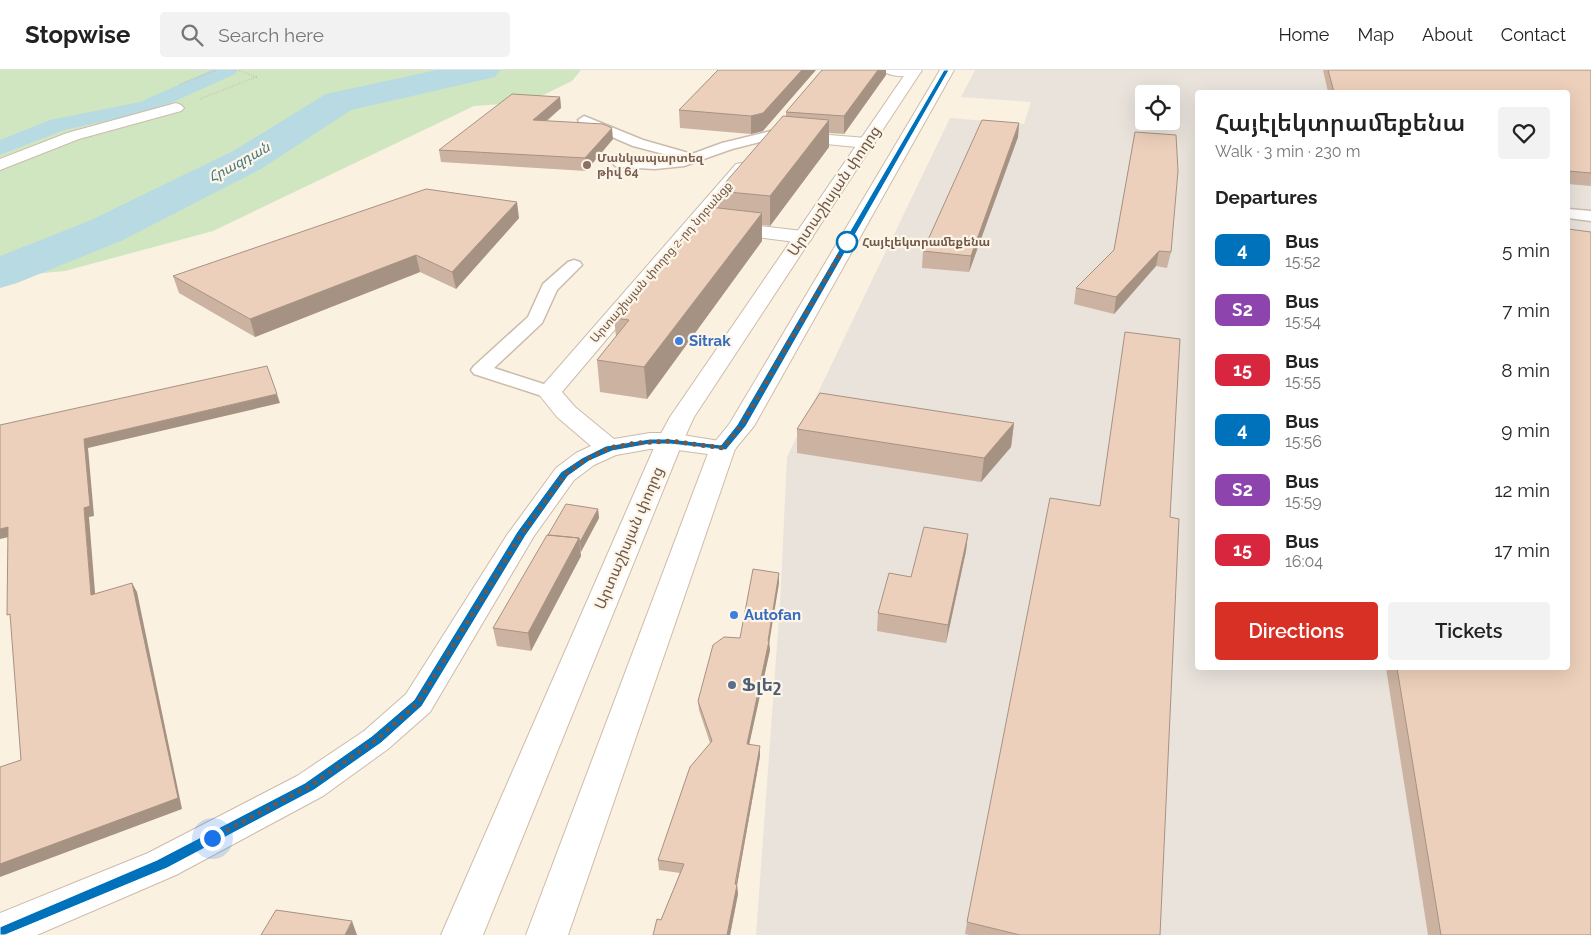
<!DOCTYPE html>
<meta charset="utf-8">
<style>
:root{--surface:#fff;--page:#f2f2f2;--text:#222;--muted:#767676;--line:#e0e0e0;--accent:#d93025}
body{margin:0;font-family:Raleway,"Noto Sans Armenian",sans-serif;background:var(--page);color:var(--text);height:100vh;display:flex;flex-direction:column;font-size:19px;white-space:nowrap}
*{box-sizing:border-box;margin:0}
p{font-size:16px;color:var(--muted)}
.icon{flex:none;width:28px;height:28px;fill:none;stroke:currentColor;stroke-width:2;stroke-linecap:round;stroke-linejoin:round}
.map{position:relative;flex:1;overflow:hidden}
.side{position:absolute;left:1195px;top:20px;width:375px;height:580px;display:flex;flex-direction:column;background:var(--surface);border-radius:5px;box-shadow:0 5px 20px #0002}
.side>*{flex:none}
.badge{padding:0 10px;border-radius:8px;font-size:18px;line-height:32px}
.buttons{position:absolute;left:1135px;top:15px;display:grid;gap:10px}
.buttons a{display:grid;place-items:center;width:45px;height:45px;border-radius:5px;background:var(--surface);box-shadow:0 5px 20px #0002;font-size:25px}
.you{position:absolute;width:25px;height:25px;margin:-12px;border:4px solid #fff;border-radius:50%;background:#1a73e8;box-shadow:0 0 0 8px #1a73e833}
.map>.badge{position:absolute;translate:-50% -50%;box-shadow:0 0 0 2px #fff}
h2{padding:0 20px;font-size:19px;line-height:45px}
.round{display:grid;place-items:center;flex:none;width:52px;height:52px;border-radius:5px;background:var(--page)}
.headline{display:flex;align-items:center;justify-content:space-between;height:85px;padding:0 20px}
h1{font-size:24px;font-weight:600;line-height:38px}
.button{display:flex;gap:10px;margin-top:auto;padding:10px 20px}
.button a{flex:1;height:58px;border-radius:5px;background:var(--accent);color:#fff;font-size:20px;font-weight:600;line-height:58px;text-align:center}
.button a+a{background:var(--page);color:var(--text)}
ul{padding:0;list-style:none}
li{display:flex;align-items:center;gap:15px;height:60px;padding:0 20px}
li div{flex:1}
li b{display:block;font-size:19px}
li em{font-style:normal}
li .badge{min-width:55px;font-weight:700;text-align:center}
header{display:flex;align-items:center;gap:30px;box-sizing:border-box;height:70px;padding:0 25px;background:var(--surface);border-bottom:1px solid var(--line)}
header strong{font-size:24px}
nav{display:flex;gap:28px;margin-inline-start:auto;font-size:18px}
.search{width:350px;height:45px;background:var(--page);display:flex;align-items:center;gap:12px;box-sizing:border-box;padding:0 18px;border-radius:5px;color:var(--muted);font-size:19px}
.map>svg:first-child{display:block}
.industrial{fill:#e9e3dc;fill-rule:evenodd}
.green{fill:#cfe6c1}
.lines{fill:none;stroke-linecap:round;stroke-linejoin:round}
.canal{fill:#b8dae2;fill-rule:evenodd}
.river{fill:#b8dae2;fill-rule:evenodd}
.lane-casing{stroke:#ccbbac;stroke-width:3}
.street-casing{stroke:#ccbbac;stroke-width:2}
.secondary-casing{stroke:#cfbba9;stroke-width:2}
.path{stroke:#d1b49f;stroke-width:2;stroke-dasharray:0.5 2;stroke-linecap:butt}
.lane{fill:#fff;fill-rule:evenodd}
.street{fill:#fff;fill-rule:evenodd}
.secondary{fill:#fff;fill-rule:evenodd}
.wall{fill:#ccb3a1}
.shaded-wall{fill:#a69283}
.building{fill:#edd0bb;stroke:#a69283}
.line{fill:#0072bc;stroke:#fff}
.walk{stroke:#6f584a;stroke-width:5;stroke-dasharray:0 9}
.education-dot{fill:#8d6e63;stroke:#fdf5e7;stroke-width:2}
.stop-dot{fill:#fff;stroke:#0072bc;stroke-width:2.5}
.shop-dot{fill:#3f7fe0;stroke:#fdf5e7;stroke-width:2}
.service-dot{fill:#5c6f8a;stroke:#fdf5e7;stroke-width:2}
.labels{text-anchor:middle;stroke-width:4.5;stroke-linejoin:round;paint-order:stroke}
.far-education-label{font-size:12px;font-weight:bold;fill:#785e54;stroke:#fdf5e7;text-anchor:start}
.far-stop-label{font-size:12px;font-weight:bold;fill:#6f584a;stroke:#fdf5e7;text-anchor:start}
.far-street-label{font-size:12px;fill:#6f584a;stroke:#fdf5e7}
.far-water-label{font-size:14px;font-style:italic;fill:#467681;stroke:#fdf5e7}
.street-label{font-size:15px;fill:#6f584a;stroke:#fdf5e7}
.shop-label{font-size:15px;font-weight:bold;fill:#366cbe;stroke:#fdf5e7;text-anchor:start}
.near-service-label{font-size:18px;font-weight:bold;fill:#4e5e75;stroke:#fdf5e7;text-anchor:start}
</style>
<header>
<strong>Stopwise</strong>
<div class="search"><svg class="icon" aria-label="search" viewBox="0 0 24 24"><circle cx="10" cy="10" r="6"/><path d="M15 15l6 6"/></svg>Search here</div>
<nav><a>Home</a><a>Map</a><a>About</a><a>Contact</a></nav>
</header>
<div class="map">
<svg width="1591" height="865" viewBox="0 0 1591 865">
<rect width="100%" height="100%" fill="#faf1e1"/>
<path class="industrial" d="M975,0H1591V865H756L780,534L787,387L950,48L1024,54L1031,32L961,27ZM1198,22H1568V598H1198ZM1144,24H1171V51H1144Z"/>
<path class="green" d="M0,0H581L572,11L529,32L474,36L213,161L65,201L0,207Z"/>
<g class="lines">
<path class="canal" d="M212,0H238L235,4L153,41L64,60L0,85V70L50,50L140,32Z"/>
<path class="river" d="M437,0H500L495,7L351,40L261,99L121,171L17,213L0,218V186L89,151L233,81L326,24Z"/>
<g class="lane-casing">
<path id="lane" d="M584,46L643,70L692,84L722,73L771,61L777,65L776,68L732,79L684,96L655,99L620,97L615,96L613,93L615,90L655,91L679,88L633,76L580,53L578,50Z
M1568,139L1591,141V151L1568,148Z
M574,190L580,192L582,195L557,220L542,253L494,298L556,318L559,322L556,326L549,328L542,326L474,304L471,300L474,296L528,247L543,214L568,192Z"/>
</g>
<g class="street-casing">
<path id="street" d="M882,0H920L921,2C915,9 888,7 882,0Z
M176,33L181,35L184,38L181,41L79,69L0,100V89L67,63Z
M791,62L867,68L873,70L875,73L873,76L867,78L785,70L783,67L785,64Z
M742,93L748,94L750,98L748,102L562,322L575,337L614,369L650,363H670L732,373L736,378L732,383L723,386L670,379H650L616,385L594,395L574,410L534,466L430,642L388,679L323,726L176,805L37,865H0V843L148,783L297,706L364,661L406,624L507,465L556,398L576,383L591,376L557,347L537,322L736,94Z
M725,152L803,161L810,163L813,167L810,171L803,173L718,162L716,158L718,154Z"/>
</g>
<g class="secondary-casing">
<path id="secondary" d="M908,0H922L694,347L683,371L483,865H441L657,371L670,347Z
M940,0H954L754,356L735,379L568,865H526L710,378L730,353Z"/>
</g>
<path class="path" d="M180,14L217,0
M200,29L256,7L238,0"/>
<use href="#lane" class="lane"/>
<use href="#street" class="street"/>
<use href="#secondary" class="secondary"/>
</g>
<path class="wall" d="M718,0L763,61L751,64L680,58L679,40Z
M1323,0H1591V116L1568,114V22H1328Z
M886,5L844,64L829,63V77L770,156L762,155V171L647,329L600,322L597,290L616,267L614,248L718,138V121L786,46V42Z
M560,27L561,38L547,51L613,69L586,101L441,92L439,80Z
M1019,53L1018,67L969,202L922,198L923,181Z
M1135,62L1171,182L1167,198L1156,196L1114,244L1074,234L1076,218L1114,180Z
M519,148L456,219L420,202L255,267L179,223L173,206Z
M1124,272L1170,447L1160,865H970L965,864L967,852L1100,436Z
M1014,353L1011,377L981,412L797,383V359Z
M598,439L599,448L580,482L581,486L531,581L497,576L493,558L548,465Z
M968,464L966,481L946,573L877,561L878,543L911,507Z
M779,503V513L769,571L770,580L749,675L760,686L737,815L738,824L730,865H653L661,850L680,803L659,800L658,790L710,673L699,640L698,631L740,568Z
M1386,598H1568L1591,865H1428Z"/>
<path class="shaded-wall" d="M802,0H816L763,61L751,64V46Z
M878,0H886V5L844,64V46Z
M560,27L561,38L534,61L533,50Z
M829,50V77L770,156V126Z
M1019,53L1018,67L969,202L971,186Z
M612,58L613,69L586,101L585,88Z
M517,132L519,148L456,219L452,202Z
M762,143V171L647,329L644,297Z
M1159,181L1156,196L1114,244L1116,227Z
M416,185L420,202L255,267L250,249Z
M277,324L280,333L88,378L94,446L89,447L96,535L91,525L84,438V369Z
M1014,353L1011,377L981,412L984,388Z
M598,439L599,448L581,482L580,472Z
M8,457L13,466L0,469V459Z
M968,464L966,481L946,573L948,555Z
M579,468L581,486L531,581L528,563Z
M779,503V513L769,574V571L770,580L747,684V674L768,571Z
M132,513L137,522L182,739L0,807V794Z
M760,676V686L737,815L738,824L730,865H727Z
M352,851L357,865H345Z"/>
<path class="building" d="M718,0H802L763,43L751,46L679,40Z
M822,0H878L844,46L786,42Z
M1328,0H1591V103L1568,101V22H1334Z
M512,24L560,27L533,50L603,54L612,58L585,88L439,80Z
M783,46L829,50L770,126L718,121Z
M982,50L1019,53L971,186L923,181Z
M1135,62L1176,65L1178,101L1171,182L1159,181L1116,227L1076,218L1114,180Z
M426,119L517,132L452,202L416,185L250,249L173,206Z
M710,137L762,143L644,297L597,290L629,250L614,248Z
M1568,159L1591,162V865H1441L1397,598H1568Z
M1125,262L1180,269L1170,447L1179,449L1160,865H1020L967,852L1050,428L1100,436Z
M267,296L277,324L84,369L90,436L84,438L91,525L132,513L178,728L0,794V697L21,690L10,544L7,545L8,457L0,459V355Z
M820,323L1014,353L984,388L797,359Z
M566,434L598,439L580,472L579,468L548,465Z
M924,457L968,464L948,555L878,543L889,503L911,507Z
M547,465L579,468L528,563L493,558Z
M753,499L779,503L768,571H769L747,674L760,676L735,814L737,815L727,865H653L657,849L661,850L684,794L658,790L690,697L712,671L698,631L713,575L724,567L740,568Z
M276,840L352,851L345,865H261Z"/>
<path class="line" d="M944,0H949L746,356L726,380L670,374H650L612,381L589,391L568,406L526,465L422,636L381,673L314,720L167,798L5,865H0V857L157,790L305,713L372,666L414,630L517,462L561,402L582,388L606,376L650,369H670L721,375L737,355Z"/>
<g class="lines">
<path class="walk" d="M212,768L310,716L376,670L418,633L521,465L565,404L585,390L609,378L636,373L670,371L723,378L741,356L850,167L847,172"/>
</g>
<circle class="education-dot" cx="587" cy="95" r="5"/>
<circle class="stop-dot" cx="847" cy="172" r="10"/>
<g class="shop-dot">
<circle cx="679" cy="271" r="5"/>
<circle cx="734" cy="545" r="5"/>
</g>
<circle class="service-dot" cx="732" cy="615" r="5"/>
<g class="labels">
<g class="far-education-label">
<text x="597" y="92">Մանկապարտեզ<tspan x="597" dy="14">թիվ 64</tspan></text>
</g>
<g class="far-stop-label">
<text x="862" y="176">Հայէլեկտրամեքենա</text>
</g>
<g class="far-street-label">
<text transform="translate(661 192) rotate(-49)" y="4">Արտաշիսյան փողոց 2-րդ նրբանցք</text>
</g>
<g class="far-water-label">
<text transform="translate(239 92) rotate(-29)" y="5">Հրազդան</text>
</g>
<g class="street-label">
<text transform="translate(834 121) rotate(-56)" y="5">Արտաշիսյան փողոց</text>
<text transform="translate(629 468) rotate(-67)" y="5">Արտաշիսյան փողոց</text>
</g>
<g class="shop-label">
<text x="689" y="276">Sitrak</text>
<text x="744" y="550">Autofan</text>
</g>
<g class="near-service-label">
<text x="742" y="621">Ֆլեշ</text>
</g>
</g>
</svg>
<div class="buttons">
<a><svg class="icon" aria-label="locate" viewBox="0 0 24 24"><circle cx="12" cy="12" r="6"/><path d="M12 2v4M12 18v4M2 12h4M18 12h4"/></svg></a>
</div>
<div class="you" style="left:212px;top:768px"></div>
<section class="side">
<div class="headline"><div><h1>Հայէլեկտրամեքենա</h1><p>Walk · 3 min · 230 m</p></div><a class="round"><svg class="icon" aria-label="heart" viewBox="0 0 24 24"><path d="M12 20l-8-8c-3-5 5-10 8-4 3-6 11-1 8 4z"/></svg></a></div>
<h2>Departures</h2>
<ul>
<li><span class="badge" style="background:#0072bc;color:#fff">4</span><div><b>Bus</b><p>15:52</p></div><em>5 min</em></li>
<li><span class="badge" style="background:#8e44ad;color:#fff">Տ2</span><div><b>Bus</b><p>15:54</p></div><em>7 min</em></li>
<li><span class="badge" style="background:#d7263d;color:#fff">15</span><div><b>Bus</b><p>15:55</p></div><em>8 min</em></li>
<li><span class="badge" style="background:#0072bc;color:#fff">4</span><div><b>Bus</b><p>15:56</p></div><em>9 min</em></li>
<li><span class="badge" style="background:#8e44ad;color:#fff">Տ2</span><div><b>Bus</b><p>15:59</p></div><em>12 min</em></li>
<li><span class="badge" style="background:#d7263d;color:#fff">15</span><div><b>Bus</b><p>16:04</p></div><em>17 min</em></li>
</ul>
<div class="button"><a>Directions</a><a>Tickets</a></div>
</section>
</div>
